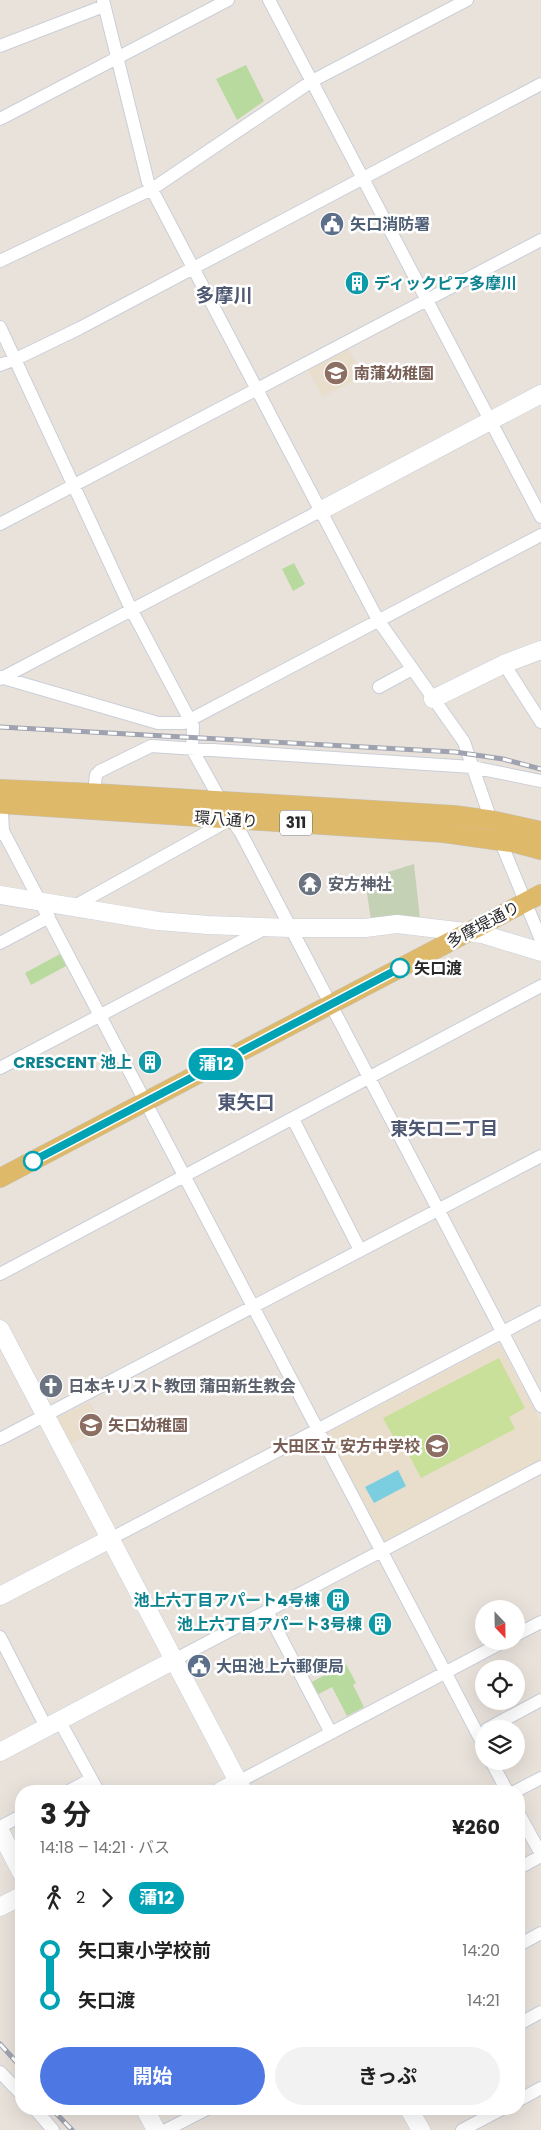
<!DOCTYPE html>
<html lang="ja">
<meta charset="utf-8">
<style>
:root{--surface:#fff;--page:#f2f2f2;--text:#222;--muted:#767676;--accent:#4d78e4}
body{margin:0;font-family:Poppins,"Noto Sans JP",sans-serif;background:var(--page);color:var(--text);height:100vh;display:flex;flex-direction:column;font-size:19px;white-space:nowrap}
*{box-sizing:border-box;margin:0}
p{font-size:16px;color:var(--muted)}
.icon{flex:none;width:28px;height:28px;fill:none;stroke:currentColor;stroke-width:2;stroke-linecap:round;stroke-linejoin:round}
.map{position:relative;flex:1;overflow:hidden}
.drawer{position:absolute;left:15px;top:1785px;width:510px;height:330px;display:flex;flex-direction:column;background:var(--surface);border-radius:20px;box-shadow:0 5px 20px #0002}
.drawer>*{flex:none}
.badge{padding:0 10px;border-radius:16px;font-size:18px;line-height:32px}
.needle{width:32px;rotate:158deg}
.buttons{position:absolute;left:475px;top:1600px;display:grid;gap:10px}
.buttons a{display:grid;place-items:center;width:50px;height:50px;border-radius:50%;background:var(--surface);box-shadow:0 5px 20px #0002;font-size:25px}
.map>.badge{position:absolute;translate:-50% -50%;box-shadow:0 0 0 2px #fff}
.legs{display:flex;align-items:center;gap:8px;height:55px;padding:0 25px;font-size:16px}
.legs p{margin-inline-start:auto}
.head{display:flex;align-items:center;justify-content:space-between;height:85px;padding:0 25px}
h1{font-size:28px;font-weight:700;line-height:38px}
.action{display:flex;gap:10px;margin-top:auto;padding:10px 25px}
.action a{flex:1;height:58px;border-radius:30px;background:var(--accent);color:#fff;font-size:20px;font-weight:700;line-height:58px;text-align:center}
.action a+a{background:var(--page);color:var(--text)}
ul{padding:0 25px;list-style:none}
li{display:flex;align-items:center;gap:18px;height:50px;font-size:19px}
li i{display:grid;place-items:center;width:8px;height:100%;margin:0 6px;background:currentColor}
li i::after{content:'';width:12px;height:12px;margin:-6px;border:4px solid;border-radius:50%;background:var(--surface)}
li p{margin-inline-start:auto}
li:first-child i{background:linear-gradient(#0000 50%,currentColor 0)}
li:last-child i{background:linear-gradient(currentColor 50%,#0000 0)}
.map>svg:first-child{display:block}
.education{fill:#e9ddcc}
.green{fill:#b8da9e}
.cemetery{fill:#c5d1b5}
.pitch{fill:#c9e09a}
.water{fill:#7acee0}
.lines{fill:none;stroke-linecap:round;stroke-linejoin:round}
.street-casing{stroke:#caced8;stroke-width:14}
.secondary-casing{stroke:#caced8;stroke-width:19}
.primary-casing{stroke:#c3c3c3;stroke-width:20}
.street{stroke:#fff;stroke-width:12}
.secondary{stroke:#fff;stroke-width:18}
.primary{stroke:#dfb96a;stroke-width:19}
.rail-casing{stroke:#9fa3b0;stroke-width:5}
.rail{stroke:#fff;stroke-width:3;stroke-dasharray:9;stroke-linecap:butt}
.line-1-casing{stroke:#fff;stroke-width:11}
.line-1{stroke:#00a3b4;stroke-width:8}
.stop-1-dot{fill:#fff;stroke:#00a3b4;stroke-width:2.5}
.labels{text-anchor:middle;stroke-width:5;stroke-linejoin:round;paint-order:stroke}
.shield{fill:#fff;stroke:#686868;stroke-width:1}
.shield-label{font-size:15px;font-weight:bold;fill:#282828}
.service-label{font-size:16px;font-weight:bold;fill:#4e5e75;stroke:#fff;text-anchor:start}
.culture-label{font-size:16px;font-weight:bold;fill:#0d838f;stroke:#fff;text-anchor:end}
.education-label{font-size:16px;font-weight:bold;fill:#785e54;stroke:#fff;text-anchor:start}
.street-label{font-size:16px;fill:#282828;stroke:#fff}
.worship-label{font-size:16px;font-weight:bold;fill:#5b616d;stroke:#fff;text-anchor:start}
.stop-label{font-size:16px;font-weight:bold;fill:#282828;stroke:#fff;text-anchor:start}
.neighbourhood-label{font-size:18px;font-weight:bold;fill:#4e5873;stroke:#fff}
.quarter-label{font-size:19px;font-weight:bold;fill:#4e5873;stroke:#fff}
</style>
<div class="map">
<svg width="541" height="2130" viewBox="0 0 541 2130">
<rect width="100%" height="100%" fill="#e9e2db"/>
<path class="education" d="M348,348L363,376L323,397L308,370Z
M499,1343L541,1422V1460L384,1542L327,1433Z
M90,1402L103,1428L69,1445L55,1418Z"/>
<path class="green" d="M246,65L264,101L237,120L216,79Z
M294,563L305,584L293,591L282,569Z
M60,954L66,966L31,985L25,973Z
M346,1664L356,1683L353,1685L364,1707L347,1716L332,1687L315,1696L308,1684Z"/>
<path class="cemetery" d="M414,864L420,919L371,920L365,880L388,875V872Z"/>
<path class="pitch" d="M499,1358L525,1408L509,1417L515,1429L421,1478L400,1438L395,1440L383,1418Z"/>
<path class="water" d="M398,1470L406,1486L374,1503L365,1487Z"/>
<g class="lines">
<g class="street-casing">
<path id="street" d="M103,0L148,182L378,620L464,742L491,820
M269,0L541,517
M0,46L104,6
M0,119L228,0
M0,261L152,189L312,81L467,0
M0,327L131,609L193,726L192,749L231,819L241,833L541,1406
M0,365L16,359L80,328L541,84
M0,524L541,240
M504,664L541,722
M0,677L158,723H184L541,535
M0,679L320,511
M379,687L412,669
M94,793L96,775L100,771L151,746L472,767L541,781
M3,831L484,1746
M0,834L3,831L2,813
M500,840L541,940
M71,908L231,819
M0,943L49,917
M0,1068L268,927
M293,1119L360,1250
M0,1274L541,986
M0,1439L541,1156
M110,1539L541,1312
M267,1611L331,1733
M516,1635L541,1622
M0,1637L46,1727
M174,1660L541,1467
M59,1720L98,1791
M487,1729L541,1700
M491,1761L507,1791
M238,1782L505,1641
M69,1791L91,1779
M516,1791L541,1778
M519,1814L541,1854
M0,1827L21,1816
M519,1868L541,1856
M519,1945L541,1933
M519,2024L541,2012
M0,2072L21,2094
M519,2100L541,2088
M35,2109L53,2130
M166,2130L207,2109
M462,2130L502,2109"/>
</g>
<g class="secondary-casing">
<path id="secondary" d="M320,511L541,394
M433,699L504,664L541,650
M0,895L158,921L208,925L291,928H365L397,924L482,934L541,952
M0,1329L243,1791
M0,1596L110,1539
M0,1752L174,1660
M221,1791L238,1782
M0,1831L21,1872
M0,1907L21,1896
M145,2109L156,2130
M409,2109L421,2130"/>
</g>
<g class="primary-casing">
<path id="primary" d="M0,789L94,793L454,815L491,820L541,831
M0,804L444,833L515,843L541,850
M0,1178L541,894"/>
</g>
<use href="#street" class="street"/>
<use href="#secondary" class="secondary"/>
<use href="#primary" class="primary"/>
<g class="rail-casing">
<path id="rail" d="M0,727L455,752L503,759L541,769
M0,2044L21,2067
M52,2109L72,2130"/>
</g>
<use href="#rail" class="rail"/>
</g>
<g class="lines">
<g class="line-1-casing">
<path id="line-1" d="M33,1161L400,968"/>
</g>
<use href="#line-1" class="line-1"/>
</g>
<defs>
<g id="civic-disc" transform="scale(1.25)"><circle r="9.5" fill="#5c6f8a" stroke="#fff"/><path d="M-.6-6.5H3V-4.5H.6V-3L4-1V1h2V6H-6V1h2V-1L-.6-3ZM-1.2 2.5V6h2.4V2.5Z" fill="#fff"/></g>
<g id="building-disc" transform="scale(1.25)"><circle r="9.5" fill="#0f9aa8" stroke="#fff"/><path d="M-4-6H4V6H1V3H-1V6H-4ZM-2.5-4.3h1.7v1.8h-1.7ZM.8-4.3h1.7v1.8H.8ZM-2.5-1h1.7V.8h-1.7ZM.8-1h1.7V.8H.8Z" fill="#fff"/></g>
<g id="school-disc" transform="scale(1.25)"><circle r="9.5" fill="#8d6e63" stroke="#fff"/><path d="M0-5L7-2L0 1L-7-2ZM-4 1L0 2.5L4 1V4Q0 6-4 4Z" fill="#fff"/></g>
<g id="temple-disc" transform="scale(1.25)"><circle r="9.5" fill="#6b7280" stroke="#fff"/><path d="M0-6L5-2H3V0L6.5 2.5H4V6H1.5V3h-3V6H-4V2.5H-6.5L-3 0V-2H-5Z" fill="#fff"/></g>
<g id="church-disc" transform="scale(1.25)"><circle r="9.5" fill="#6b7280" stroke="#fff"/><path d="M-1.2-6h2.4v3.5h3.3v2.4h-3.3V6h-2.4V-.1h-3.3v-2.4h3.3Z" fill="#fff"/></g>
</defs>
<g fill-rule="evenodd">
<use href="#civic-disc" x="332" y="224"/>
<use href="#building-disc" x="357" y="283"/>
<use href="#school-disc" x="336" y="373"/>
<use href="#temple-disc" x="310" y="884"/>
<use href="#building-disc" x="150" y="1062"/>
<use href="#church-disc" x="51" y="1386"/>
<use href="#school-disc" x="91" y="1425"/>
<use href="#school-disc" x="437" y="1446"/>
<use href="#building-disc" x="338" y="1600"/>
<use href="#building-disc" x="380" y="1624"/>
<use href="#civic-disc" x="199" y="1666"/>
</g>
<g class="stop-1-dot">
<circle cx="400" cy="968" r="9"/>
<circle cx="33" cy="1161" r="9"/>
</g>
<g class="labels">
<rect class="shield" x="280" y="810.5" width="32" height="25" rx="4"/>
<g class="shield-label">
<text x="296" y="828">311</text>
</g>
<g class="service-label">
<text x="350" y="230">矢口消防署</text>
<text x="216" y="1672">大田池上六郵便局</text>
</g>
<g class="culture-label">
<text x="374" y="289" text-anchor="start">ディックピア多摩川</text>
<text x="132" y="1068">CRESCENT 池上</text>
<text x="320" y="1606">池上六丁目アパート4号棟</text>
<text x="362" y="1630">池上六丁目アパート3号棟</text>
</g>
<g class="education-label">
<text x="354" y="379">南蒲幼稚園</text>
<text x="108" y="1431">矢口幼稚園</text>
<text x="420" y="1452" text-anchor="end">大田区立 安方中学校</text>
</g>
<g class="street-label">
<text transform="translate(226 819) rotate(4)" y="6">環八通り</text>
<text transform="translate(483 924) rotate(-28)" y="6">多摩堤通り</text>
</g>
<g class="worship-label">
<text x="328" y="890">安方神社</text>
<text x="68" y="1392">日本キリスト教団 蒲田新生教会</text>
</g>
<g class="stop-label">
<text x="414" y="974">矢口渡</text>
</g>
<g class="neighbourhood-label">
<text x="444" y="1135">東矢口二丁目</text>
</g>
<g class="quarter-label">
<text x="224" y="302">多摩川</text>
<text x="246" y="1109">東矢口</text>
</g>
</g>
</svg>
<div class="buttons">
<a><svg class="needle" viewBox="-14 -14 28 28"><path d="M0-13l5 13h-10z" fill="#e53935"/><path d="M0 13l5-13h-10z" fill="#767676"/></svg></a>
<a><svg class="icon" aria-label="locate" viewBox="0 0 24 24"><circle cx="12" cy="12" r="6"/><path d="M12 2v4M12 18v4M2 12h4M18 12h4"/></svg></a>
<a><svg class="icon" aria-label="layers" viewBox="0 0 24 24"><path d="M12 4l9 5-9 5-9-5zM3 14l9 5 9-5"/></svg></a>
</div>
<b class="badge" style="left:216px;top:1064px;background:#00a3b4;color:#fff">蒲12</b>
<section class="drawer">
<div class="head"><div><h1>3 分</h1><p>14:18 – 14:21 · バス</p></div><b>¥260</b></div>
<div class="legs"><svg class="icon" aria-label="walk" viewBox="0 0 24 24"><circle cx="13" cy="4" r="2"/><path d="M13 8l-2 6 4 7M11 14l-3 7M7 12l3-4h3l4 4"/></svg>2<svg class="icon" aria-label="forward" viewBox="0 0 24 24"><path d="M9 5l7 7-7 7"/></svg><b class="badge" style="background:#00a3b4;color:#fff">蒲12</b></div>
<ul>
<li><i style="color:#00a3b4"></i><b>矢口東小学校前</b><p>14:20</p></li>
<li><i style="color:#00a3b4"></i><b>矢口渡</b><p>14:21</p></li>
</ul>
<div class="action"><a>開始</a><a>きっぷ</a></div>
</section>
</div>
